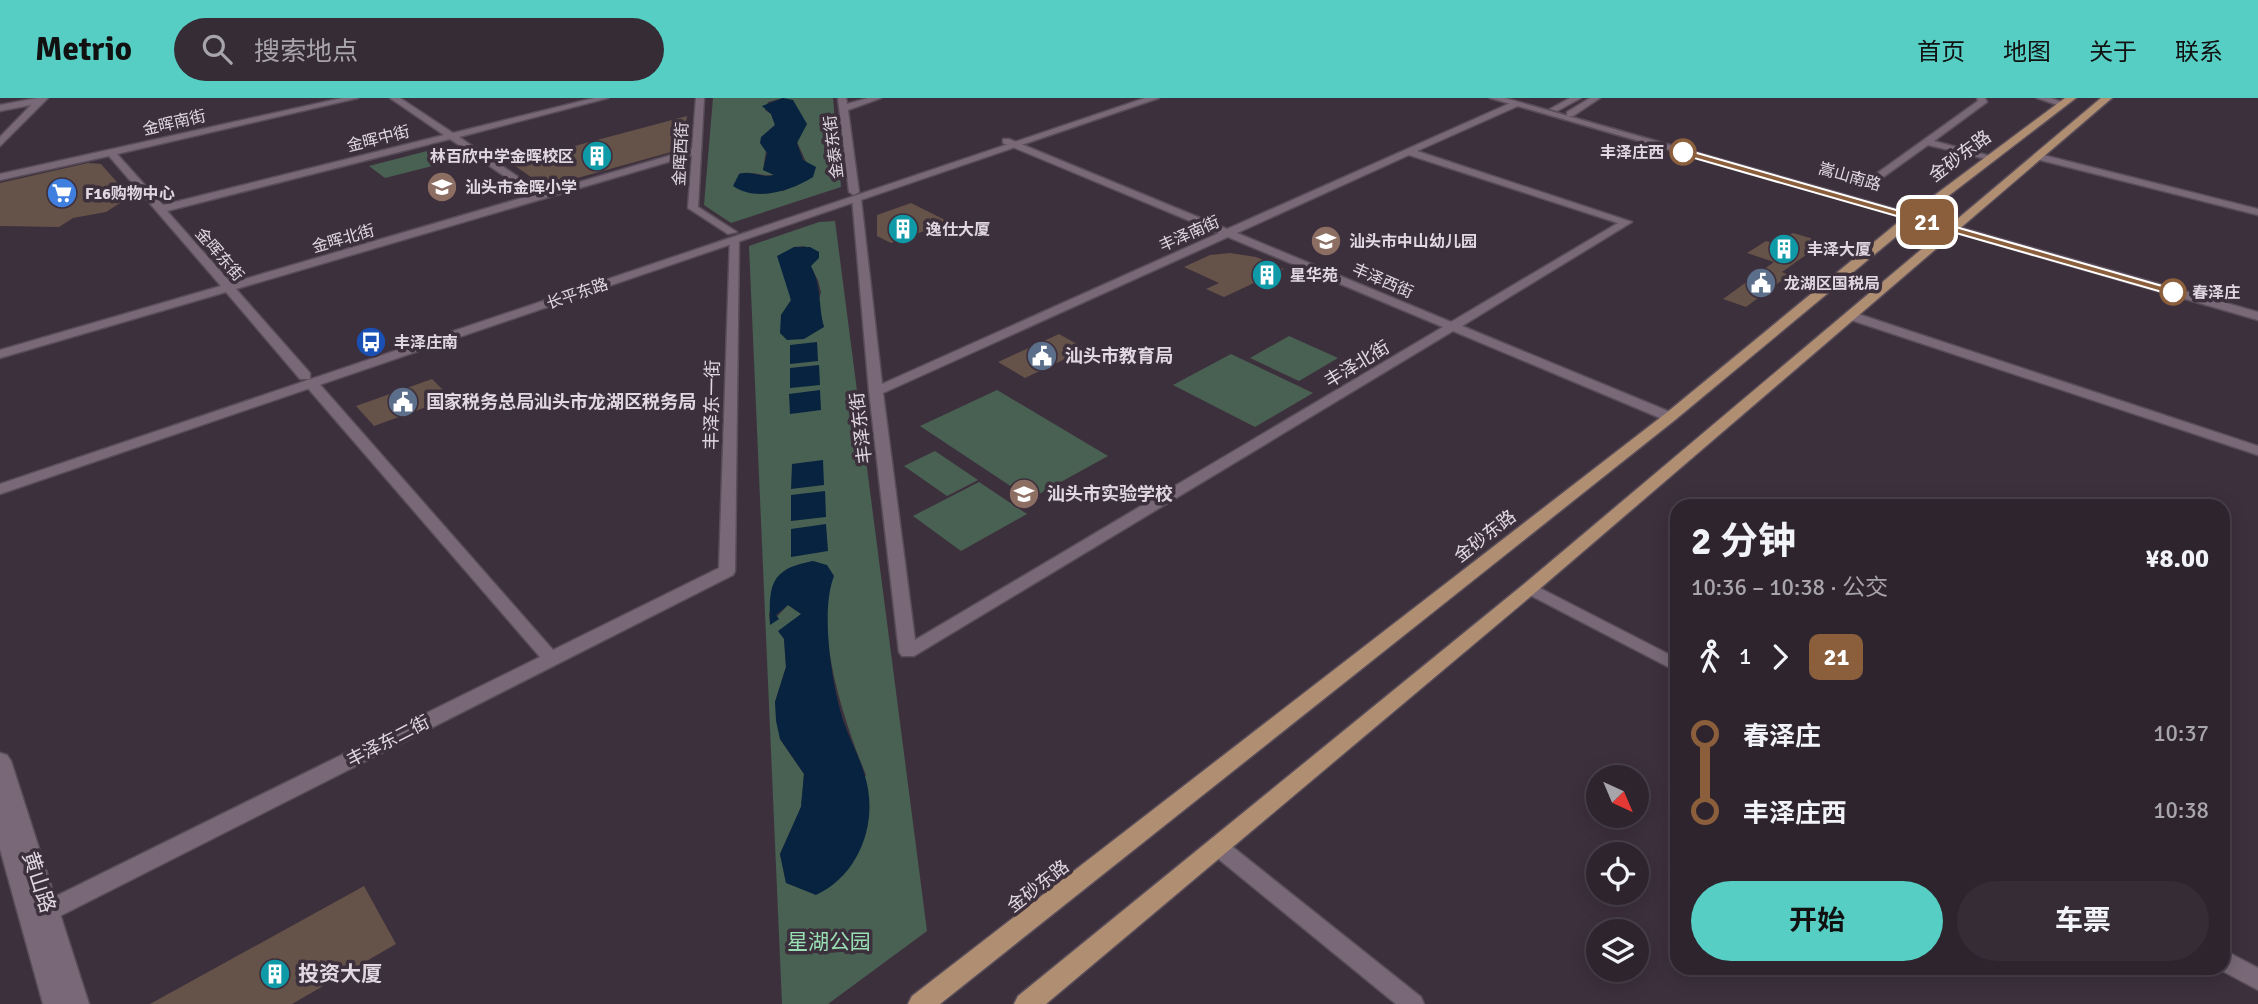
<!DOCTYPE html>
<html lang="zh">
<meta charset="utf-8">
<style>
:root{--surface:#2e242e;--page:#362c36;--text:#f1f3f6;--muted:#a7a4aa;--line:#49414a;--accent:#56cec4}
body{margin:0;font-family:Signika,"Noto Sans SC",sans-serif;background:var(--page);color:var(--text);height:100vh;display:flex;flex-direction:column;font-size:26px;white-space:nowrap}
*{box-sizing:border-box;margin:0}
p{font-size:23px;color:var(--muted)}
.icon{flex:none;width:38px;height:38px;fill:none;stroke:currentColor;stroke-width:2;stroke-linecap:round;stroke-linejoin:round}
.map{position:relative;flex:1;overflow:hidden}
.details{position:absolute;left:1670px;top:401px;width:560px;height:476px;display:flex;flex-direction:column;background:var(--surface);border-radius:21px;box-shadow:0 4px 18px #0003,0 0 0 2px var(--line)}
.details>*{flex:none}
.badge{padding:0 14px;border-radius:10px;font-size:24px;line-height:46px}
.needle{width:46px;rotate:136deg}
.controls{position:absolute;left:1586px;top:667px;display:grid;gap:14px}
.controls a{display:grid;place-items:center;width:63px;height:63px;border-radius:50%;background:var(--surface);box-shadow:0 4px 18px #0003,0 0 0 2px var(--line);font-size:35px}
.map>.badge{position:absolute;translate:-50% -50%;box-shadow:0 0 0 4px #fff}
.legs{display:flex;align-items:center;gap:10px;height:77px;padding:0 21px;font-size:23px}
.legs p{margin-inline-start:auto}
.head{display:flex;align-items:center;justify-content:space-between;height:119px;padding:0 21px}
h1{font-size:38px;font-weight:700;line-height:52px}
.cta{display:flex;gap:14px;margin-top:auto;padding:14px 21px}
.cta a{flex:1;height:80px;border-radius:42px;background:var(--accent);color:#111;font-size:28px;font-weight:700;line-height:80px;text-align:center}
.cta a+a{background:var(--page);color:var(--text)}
ul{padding:0 21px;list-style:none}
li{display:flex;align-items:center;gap:24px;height:77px;font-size:26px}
li i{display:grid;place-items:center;width:10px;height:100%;margin:0 9px;background:currentColor}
li i::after{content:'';width:18px;height:18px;margin:-9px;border:5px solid;border-radius:50%;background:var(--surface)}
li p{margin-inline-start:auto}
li:first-child i{background:linear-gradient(#0000 50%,currentColor 0)}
li:last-child i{background:linear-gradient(currentColor 50%,#0000 0)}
header{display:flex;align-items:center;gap:42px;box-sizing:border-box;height:98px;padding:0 35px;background:var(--accent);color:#111}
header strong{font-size:33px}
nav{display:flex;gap:38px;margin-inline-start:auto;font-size:24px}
.search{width:490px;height:63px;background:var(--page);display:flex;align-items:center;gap:18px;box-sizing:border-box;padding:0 24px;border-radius:38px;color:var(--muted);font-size:26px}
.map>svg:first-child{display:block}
.green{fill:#496152;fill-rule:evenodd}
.water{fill:#07233f}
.building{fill:#655249}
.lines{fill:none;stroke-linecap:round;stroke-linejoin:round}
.minor-casing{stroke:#594d59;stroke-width:3}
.tertiary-casing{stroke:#594d59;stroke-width:3}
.primary-casing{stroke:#594d59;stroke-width:3}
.minor{fill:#796978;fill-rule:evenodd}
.tertiary{fill:#796978;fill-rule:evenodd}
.primary{fill:#b08e72;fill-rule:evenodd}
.line-1{fill:#8b5e3c;stroke:#fff;stroke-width:2}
.stop-1-dot{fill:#fff;stroke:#8b5e3c;stroke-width:3.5}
.labels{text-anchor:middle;stroke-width:7;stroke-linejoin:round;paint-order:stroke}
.far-street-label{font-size:16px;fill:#e0d7e0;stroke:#3d303d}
.far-stop-label{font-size:16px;font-weight:bold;fill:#e0d7e0;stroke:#3d303d;text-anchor:end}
.far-poi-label{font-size:16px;font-weight:bold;fill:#e0d7e0;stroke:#3d303d;text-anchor:start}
.street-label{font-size:18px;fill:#e0d7e0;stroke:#3d303d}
.poi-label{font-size:18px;font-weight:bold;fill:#e0d7e0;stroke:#3d303d;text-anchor:start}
.near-street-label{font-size:21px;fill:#e0d7e0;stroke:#3d303d}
.near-park-label{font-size:21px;fill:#98dfb4;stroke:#3d303d}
.near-poi-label{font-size:21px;font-weight:bold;fill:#e0d7e0;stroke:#3d303d;text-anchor:start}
</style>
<header>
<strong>Metrio</strong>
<div class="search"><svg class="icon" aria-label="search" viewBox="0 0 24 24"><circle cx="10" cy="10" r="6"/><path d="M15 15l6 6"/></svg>搜索地点</div>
<nav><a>首页</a><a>地图</a><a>关于</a><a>联系</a></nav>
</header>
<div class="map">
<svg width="2258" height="906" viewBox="0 0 2258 906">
<rect width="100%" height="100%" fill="#3d303d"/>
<path class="green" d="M713,0H833L841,89L731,125L704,107ZM783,0L800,37L797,44L813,79L783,93L739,76C752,72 764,80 775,76L763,72L769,32L775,27L771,16L765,12L768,4Z
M427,53L444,65L385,80L369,68Z
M835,123L927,833L828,906H782L749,148L819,124ZM804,148L819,154L810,168L818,182L821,194L818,206L824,229L781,217L791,203L789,189L794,149ZM813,463L833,478C813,532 845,626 866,677L786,785L780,756L801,709L804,676L780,641L775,604L786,569L784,541L802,516L788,507L770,526L769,516L787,471Z
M1289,238L1338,260L1299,283L1250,260Z
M1231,256L1313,295L1255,329L1173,287Z
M997,292L1108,358L1030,401L920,328Z
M935,353L978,382L947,398L904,368Z
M979,384L1027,416L961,453L913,418Z"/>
<path class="water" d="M783,0L793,2L807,26L797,45L803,62L816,69L813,79C791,93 756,104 733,88L739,76C751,72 764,81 774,77L763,72L767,55L760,45L761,39L775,27L771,16L762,8Z
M794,149H810L819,154V160L811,168C822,189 818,207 824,229L804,241L787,242L780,235L781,217L791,202L777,158Z
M817,244L818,263L790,266V247Z
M819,267L820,287L790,290V270Z
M820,292L821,312L790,316L789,296Z
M823,362L824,387L791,391L792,366Z
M825,393L826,419L791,423V397Z
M826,426L828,453L791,459V431Z
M813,463L827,467L834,478C820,513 832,589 844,625C850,642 859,658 864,675C880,722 860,777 816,797L786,785L780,756L801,709L804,676L780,641L776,623L775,604L786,569L784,541L778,533L801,516L788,507L776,517L779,521L770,527C769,488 769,471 813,463Z"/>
<path class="building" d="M687,18L682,51L545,89L511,65Z
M88,65L101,66L122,90L116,93H127L119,98H131L106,114L73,120L59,129L0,128V85Z
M911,105L949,124L891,145L877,138V117Z
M1793,135L1824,144L1782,174L1789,177L1746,209L1723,201L1774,164L1747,155L1766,143L1776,146Z
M1230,155L1256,159L1284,171L1224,199L1206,191L1219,185L1184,169L1210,157Z
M1059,236L1086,251L1025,280L998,264Z
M432,281L451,300L374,328L356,308Z
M364,788L396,846L292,906H150Z"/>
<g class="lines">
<g class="minor-casing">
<path id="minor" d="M342,0H358L117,56L163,107L444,37L390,0H400L453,35L594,0H608L459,39L542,95L692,51L696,0H704L698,109L737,134L728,136L688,110L692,57L236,191L310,275V281H300L226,194L0,260V252L221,188L109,58L0,82V76ZM450,41L532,97L231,185L167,113Z
M838,0H846L847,6L868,0H881L848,12L859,94L854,97L849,94Z
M1570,0H1581L1557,13L1550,11Z
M1590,0H1600L1573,18H1567V14Z
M1977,0H1985L1987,4L1934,43L1994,59V63L1928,47L1882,80H1876V76L1978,3Z
M2037,0H2051L2067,6L2063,9Z
M1515,3L1519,6L1518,8L1417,53L1632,124L1462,228L1675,316L1677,319L1675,322H1665L1453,233L914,558H902L899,554L869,293L852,99L861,101L882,286L1219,135L1003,45V41H1009L1227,131ZM1409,57L1618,125L1451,224L1237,135ZM1228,139L1443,229L915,542L883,295Z
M2039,56L2258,111V117L2036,61V57Z
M730,140L739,142L735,473L733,477L56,820L48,822L40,820L37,813L40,806L540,559L306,288V282H316L553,552L719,470Z
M1852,214L2258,348V357L1848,221L1846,218Z
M1530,485L1676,560V573L1524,494L1522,490Z
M1217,740L1224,742L1421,899L1424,906H1396L1210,754L1207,748L1210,742Z
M2222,851L2258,870V892L2217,870H2222Z"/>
</g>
<g class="tertiary-casing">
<path id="tertiary" d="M37,0H48L0,48V39L31,7L0,13V7Z
M1145,0H1159L0,396V386Z
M1490,0H1505L2258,214V222Z
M0,655L7,657L11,663L89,906H43L0,751Z"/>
</g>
<g class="primary-casing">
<path id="primary" d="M2065,0H2076L1904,132L1675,322L940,906H908L912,898L1665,316L1896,126Z
M2101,0H2112L1536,494L1046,906H1014L1018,898L1524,486Z"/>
</g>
<use href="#minor" class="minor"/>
<use href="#tertiary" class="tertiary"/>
<use href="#primary" class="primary"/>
</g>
<path class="line-1" d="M1683,51L2176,192L2178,194L2169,196L1680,56Z"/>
<defs>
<g id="building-disc" transform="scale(1.575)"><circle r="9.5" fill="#0f9aa8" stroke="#3d303d"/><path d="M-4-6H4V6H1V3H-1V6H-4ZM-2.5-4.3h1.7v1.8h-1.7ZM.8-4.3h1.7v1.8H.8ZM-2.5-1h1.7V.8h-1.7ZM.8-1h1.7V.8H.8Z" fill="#fff"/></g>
<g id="school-disc" transform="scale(1.575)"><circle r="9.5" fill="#8d6e63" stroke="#3d303d"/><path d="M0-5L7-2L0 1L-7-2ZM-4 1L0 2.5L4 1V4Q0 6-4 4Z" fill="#fff"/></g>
<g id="supermarket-disc" transform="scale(1.575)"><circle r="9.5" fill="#3f7fe0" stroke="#3d303d"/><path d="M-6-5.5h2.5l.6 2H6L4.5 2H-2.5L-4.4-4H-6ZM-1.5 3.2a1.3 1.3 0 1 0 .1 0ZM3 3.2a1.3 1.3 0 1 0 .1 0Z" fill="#fff"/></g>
<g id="civic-disc" transform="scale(1.575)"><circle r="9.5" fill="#5c6f8a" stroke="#3d303d"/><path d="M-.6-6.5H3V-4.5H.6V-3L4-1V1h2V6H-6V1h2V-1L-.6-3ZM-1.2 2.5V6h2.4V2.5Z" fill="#fff"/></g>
<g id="bus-disc" transform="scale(1.575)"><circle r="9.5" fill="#1a4fb4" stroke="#3d303d"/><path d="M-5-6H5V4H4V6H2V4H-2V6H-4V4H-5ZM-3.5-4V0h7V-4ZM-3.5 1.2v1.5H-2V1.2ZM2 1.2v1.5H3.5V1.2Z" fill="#fff"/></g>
</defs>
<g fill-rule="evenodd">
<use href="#building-disc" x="597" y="58"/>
<use href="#school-disc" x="442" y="89"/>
<use href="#supermarket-disc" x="62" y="95"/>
<use href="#building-disc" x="903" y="131"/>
<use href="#school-disc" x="1326" y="143"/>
<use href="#building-disc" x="1784" y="151"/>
<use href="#building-disc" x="1267" y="177"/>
<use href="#civic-disc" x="1761" y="185"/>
<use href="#bus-disc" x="371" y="244"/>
<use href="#civic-disc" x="1042" y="258"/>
<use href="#civic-disc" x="403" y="304"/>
<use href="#school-disc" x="1024" y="396"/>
<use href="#building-disc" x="275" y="876"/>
</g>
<g class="stop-1-dot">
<circle cx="1683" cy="54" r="12"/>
<circle cx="2173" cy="194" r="12"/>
</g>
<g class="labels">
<g class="far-street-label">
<text transform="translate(174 24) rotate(-13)" y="6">金晖南街</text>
<text transform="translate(378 40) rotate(-14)" y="6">金晖中街</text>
<text transform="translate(833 49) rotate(-97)" y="6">金泰东街</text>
<text transform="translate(680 56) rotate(-87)" y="6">金晖西街</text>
<text transform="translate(1850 78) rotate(16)" y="6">嵩山南路</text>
<text transform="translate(1189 135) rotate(-24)" y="6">丰泽南街</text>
<text transform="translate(343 140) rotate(-16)" y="6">金晖北街</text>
<text transform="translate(220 156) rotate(49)" y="6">金晖东街</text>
<text transform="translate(1383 182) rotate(23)" y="6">丰泽西街</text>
<text transform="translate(577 195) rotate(-19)" y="6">长平东路</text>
</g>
<g class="far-stop-label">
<text x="1664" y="60">丰泽庄西</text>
<text x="2192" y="200" text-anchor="start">春泽庄</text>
</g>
<g class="far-poi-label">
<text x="574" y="64" text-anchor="end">林百欣中学金晖校区</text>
<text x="465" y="95">汕头市金晖小学</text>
<text x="85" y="101">F16购物中心</text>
<text x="926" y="137">逸仕大厦</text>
<text x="1349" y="149">汕头市中山幼儿园</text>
<text x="1807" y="157">丰泽大厦</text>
<text x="1290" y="183">星华苑</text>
<text x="1784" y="191">龙湖区国税局</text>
<text x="394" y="250">丰泽庄南</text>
</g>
<g class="street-label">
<text transform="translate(1960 58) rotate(-37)" y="6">金砂东路</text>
<text transform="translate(1357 266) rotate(-31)" y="6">丰泽北街</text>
<text transform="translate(712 307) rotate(-89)" y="6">丰泽东一街</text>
<text transform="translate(861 330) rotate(-97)" y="6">丰泽东街</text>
<text transform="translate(1485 438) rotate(-38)" y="6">金砂东路</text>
<text transform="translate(388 643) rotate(-27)" y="6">丰泽东二街</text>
<text transform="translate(1038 788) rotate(-38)" y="6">金砂东路</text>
</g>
<g class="poi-label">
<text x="1065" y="264">汕头市教育局</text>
<text x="426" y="310">国家税务总局汕头市龙湖区税务局</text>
<text x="1047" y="402">汕头市实验学校</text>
</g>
<g class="near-street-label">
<text transform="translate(39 784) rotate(72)" y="7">黄山路</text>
</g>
<g class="near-park-label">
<text x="829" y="851">星湖公园</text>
</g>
<g class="near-poi-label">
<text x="298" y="883">投资大厦</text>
</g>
</g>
</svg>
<div class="controls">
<a><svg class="needle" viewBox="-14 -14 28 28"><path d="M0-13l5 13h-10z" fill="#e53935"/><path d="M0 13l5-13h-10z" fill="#a7a4aa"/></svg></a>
<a><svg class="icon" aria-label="locate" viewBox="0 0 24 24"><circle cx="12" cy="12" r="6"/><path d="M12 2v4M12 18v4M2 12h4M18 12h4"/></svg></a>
<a><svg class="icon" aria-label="layers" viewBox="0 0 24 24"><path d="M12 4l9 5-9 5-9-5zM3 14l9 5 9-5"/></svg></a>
</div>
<b class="badge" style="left:1927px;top:124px;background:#8b5e3c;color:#fff">21</b>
<section class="details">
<div class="head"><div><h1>2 分钟</h1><p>10:36 – 10:38 · 公交</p></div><b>¥8.00</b></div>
<div class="legs"><svg class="icon" aria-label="walk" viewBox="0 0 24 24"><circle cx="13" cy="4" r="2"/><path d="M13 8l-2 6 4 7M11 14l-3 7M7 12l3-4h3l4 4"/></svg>1<svg class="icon" aria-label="forward" viewBox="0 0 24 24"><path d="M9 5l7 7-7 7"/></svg><b class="badge" style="background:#8b5e3c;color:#fff">21</b></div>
<ul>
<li><i style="color:#8b5e3c"></i><b>春泽庄</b><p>10:37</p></li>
<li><i style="color:#8b5e3c"></i><b>丰泽庄西</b><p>10:38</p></li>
</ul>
<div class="cta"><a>开始</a><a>车票</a></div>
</section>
</div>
